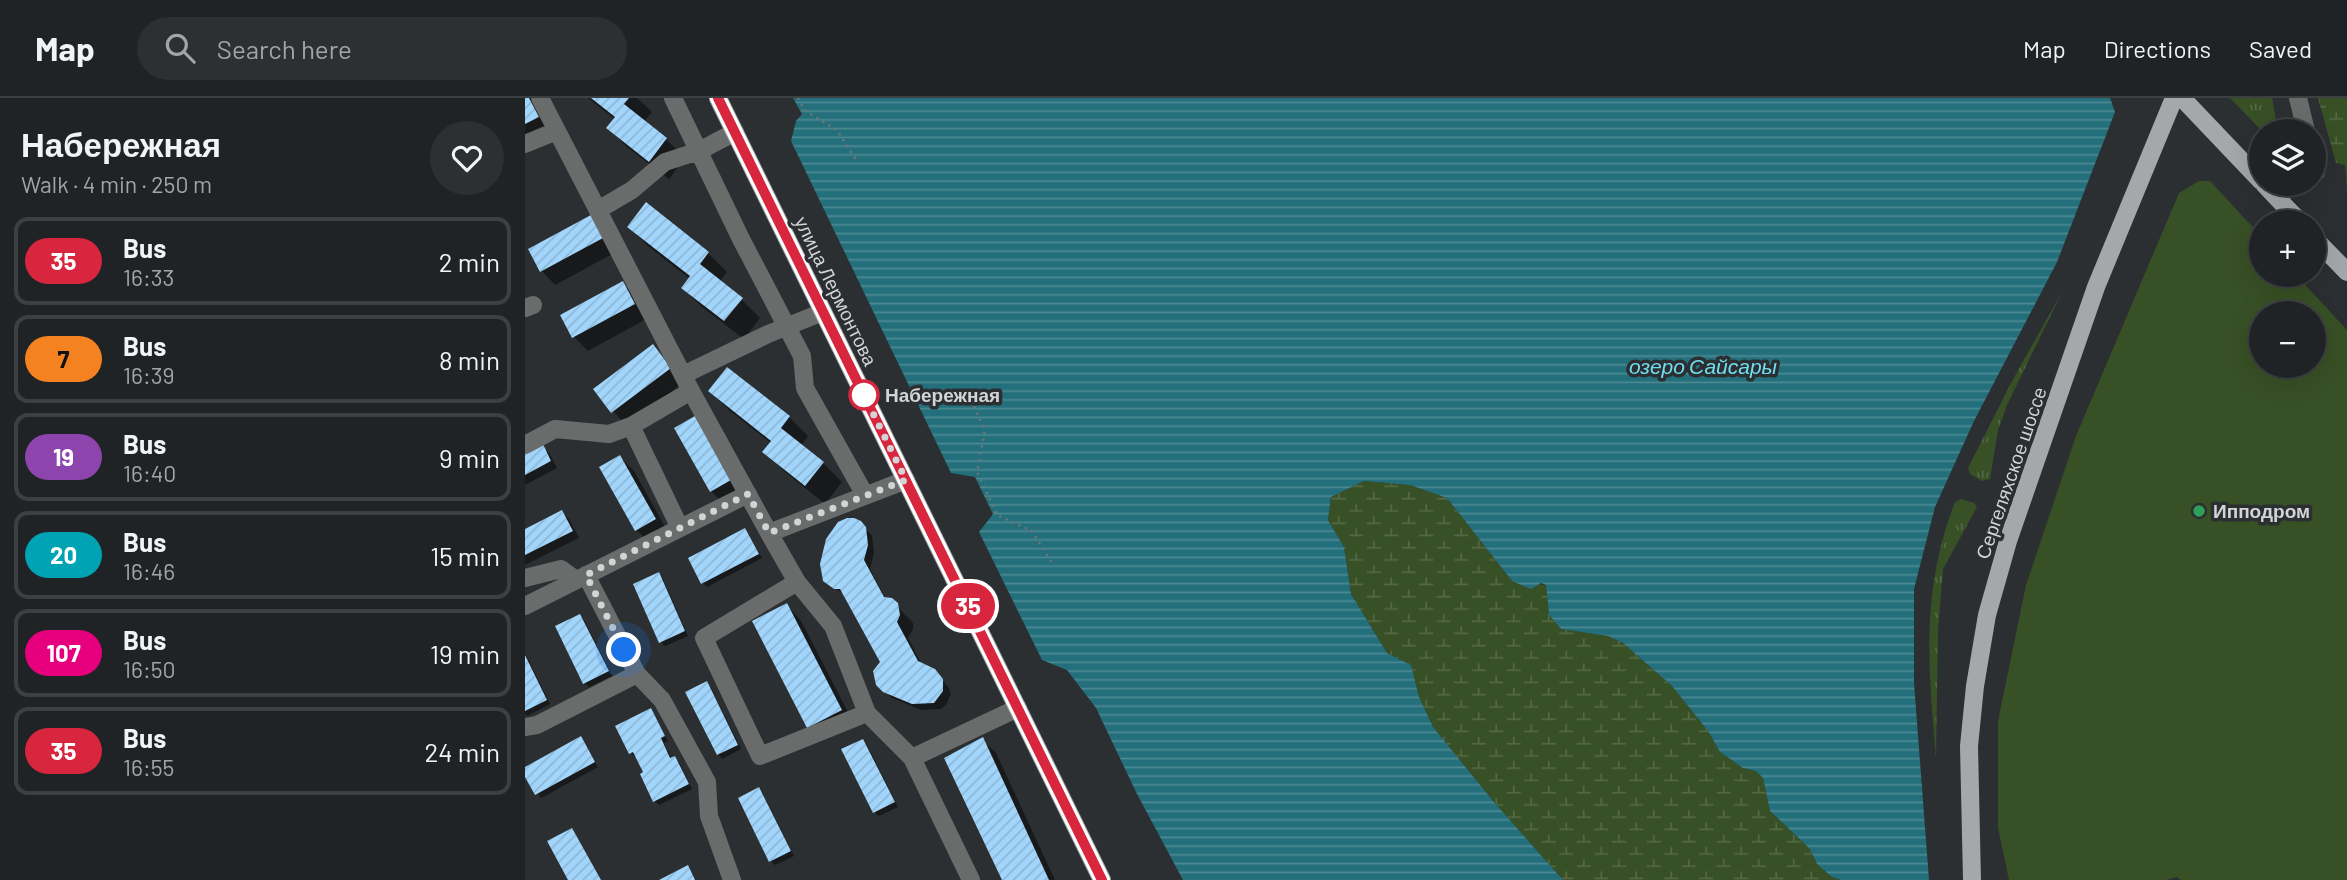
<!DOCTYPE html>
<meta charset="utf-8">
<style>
:root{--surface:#202325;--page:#2d2f32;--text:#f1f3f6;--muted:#a2a4a7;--line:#3d4042}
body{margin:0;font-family:Barlow,sans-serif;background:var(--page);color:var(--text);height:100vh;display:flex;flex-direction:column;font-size:26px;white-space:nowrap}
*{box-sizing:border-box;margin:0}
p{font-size:23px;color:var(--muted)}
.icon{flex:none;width:38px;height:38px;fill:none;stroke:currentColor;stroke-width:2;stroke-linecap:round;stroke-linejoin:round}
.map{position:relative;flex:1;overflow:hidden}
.details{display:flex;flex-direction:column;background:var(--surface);width:525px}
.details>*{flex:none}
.badge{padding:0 14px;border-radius:23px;font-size:24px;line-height:46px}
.fabs{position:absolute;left:1724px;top:21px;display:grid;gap:14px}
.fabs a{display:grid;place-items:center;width:77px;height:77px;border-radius:50%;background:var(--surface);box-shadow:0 7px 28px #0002,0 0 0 2px var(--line);font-size:35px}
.you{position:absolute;width:35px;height:35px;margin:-18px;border:5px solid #fff;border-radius:50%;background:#1a73e8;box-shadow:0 0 0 10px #1a73e833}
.map>.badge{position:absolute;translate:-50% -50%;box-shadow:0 0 0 4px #fff}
.round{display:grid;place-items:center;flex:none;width:74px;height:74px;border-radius:37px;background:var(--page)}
.headline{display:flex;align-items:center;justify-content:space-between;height:119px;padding:0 21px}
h1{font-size:33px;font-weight:700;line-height:52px}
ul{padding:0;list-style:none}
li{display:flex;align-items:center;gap:21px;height:88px;margin:0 14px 10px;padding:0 7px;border:4px solid var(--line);border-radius:14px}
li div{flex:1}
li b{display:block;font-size:26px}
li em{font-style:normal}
li .badge{min-width:77px;font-weight:700;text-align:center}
header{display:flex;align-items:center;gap:42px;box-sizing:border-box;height:98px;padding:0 35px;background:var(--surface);border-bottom:2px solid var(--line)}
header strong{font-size:33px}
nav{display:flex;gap:38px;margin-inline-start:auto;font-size:24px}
.search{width:490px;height:63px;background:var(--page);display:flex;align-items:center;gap:18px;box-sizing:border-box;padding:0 24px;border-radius:38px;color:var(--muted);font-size:26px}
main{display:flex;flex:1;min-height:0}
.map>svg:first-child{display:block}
.grass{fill:url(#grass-tufts)}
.wetland{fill:url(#wetland-marsh)}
.pitch{fill:#385025;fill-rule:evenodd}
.water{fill:url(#water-rules)}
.shadow{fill:#0007}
.building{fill:url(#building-hatch)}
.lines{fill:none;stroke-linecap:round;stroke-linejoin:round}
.path{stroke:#727678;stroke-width:2.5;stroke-dasharray:2 5;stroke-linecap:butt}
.minor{stroke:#6a6c6c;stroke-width:18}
.major{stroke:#a4a8aa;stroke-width:18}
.line-casing{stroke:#fff;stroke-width:16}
.line{stroke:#d7263d;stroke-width:10}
.walk{stroke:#d2d4d6;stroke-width:7;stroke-dasharray:0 12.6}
.stop-dot{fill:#fff;stroke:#d7263d;stroke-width:3.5}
.leisure-dot{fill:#2e9e5b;stroke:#2b2f31;stroke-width:2.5}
.labels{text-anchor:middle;stroke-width:7;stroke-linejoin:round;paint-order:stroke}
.street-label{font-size:19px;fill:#d2d4d6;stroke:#2b2f31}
.stop-label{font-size:19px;font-weight:bold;fill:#d2d4d6;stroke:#2b2f31;text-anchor:start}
.poi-label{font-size:19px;font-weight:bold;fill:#d2d4d6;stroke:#2b2f31;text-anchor:start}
.water-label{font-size:21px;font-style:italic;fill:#70def1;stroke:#2b2f31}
</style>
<header>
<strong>Map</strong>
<div class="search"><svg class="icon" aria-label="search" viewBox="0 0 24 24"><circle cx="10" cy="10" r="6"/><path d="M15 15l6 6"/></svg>Search here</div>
<nav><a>Map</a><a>Directions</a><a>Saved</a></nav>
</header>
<main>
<section class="details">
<div class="headline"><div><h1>Набережная</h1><p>Walk · 4 min · 250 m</p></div><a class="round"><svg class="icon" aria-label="heart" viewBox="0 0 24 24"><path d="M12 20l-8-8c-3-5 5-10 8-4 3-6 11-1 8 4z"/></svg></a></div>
<ul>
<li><span class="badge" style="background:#d7263d;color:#fff">35</span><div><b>Bus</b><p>16:33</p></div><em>2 min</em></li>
<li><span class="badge" style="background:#f58220;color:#111">7</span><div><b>Bus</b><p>16:39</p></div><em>8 min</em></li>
<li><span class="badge" style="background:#8e44ad;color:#fff">19</span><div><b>Bus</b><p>16:40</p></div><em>9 min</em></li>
<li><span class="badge" style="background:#00a3b4;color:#fff">20</span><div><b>Bus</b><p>16:46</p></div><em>15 min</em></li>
<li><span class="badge" style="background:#e6007e;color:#fff">107</span><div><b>Bus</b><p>16:50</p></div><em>19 min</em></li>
<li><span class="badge" style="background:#d7263d;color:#fff">35</span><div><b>Bus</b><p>16:55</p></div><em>24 min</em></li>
</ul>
</section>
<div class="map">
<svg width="1822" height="782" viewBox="0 0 1822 782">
<defs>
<pattern id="grass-tufts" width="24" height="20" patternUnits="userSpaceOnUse" patternTransform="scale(1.75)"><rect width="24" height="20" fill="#385025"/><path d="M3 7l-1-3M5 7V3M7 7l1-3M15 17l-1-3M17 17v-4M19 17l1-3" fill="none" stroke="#546844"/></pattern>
<pattern id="wetland-marsh" width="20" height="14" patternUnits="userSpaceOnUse" patternTransform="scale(1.75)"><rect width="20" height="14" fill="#385025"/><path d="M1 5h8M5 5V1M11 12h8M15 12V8" fill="none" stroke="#546844"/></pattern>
<pattern id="water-rules" width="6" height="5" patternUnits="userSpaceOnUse" patternTransform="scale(1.75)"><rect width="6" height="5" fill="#236f7b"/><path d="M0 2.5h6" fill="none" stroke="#4c8993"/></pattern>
<pattern id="building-hatch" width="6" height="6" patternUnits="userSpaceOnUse" patternTransform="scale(1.75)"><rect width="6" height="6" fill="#a2d5fb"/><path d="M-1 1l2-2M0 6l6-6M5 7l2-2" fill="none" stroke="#8eb7d6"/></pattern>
</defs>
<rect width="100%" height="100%" fill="#2b2f31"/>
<path class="grass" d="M1705,0H1747L1753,33H1737Z
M1538,192L1482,307L1473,332L1465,381L1457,383L1445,376L1443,370L1486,285Z
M1436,401L1449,405L1452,409L1418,471L1413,533L1411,659C1403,569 1396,491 1430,404Z"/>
<path class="wetland" d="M1793,0H1822V92L1820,67L1811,65Z
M839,383L885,387L922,400L987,483L1021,487L1024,517L1036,531L1083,538L1098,545L1147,588L1183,633L1195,654L1218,670L1231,673L1238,680L1245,713L1285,751L1292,766L1307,779L1316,782H1038L969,704L908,629L894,599L886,567L862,555L826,496L819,449L803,422L806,399Z"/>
<path class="pitch" d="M1674,83H1685L1736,138V177H1771L1822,232V782H1656L1652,779L1641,782H1484L1473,730V623L1501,487L1551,338L1654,95ZM1736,215H1788V268H1736Z"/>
<path class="water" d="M268,0H1585L1590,14L1532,164L1449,323L1410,409L1389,491V585L1404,782H1316L1307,779L1292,766L1285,751L1245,713L1238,680L1231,673L1218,670L1195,654L1183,633L1147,588L1098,545L1083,538L1036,531L1024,517L1021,487L1016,485L1006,491L987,483L922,400L885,387L839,383L806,399L803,422L819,449L826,496L862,555L886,567L894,599L908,629L969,704L1038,782H658L612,696L571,610L542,572L517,562L454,434L468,416L450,379L426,375L266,43L271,23L277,16Z"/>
<path class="shadow" d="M0,0H6L20,27L0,36Z
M63,0H112L127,14L119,24L141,41L160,60L144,81L102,49L83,30L90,21Z
M66,119L91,154L30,187L17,173Z
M104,129L183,155L202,174L194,184L216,201L235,220L219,241L177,209L158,190L165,181L123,148Z
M97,185L111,199L123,220L63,253L49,239Z
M128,248L159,284L101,328L70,291Z
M203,271L264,319L283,338L276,348L298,365L317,384L300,406L259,373L240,354L246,345L204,312L185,293Z
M170,321L218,397L200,407L186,393Z
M17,348L24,355L32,370L0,387V357Z
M95,359L109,373L144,436L125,446L112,432Z
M37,414L44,421L54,440L0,467V433Z
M335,424L347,438L349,455L345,471L361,502H366L388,525V531L383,540L397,567L416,581L424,590L426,596L421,607L416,611L396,612L367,600L359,593L357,564L320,496L308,490L300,482Z
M220,432L237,460L182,489L178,485Z
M134,476L138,481L163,538L140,548L136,544Z
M261,507L275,521L329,626L298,642L284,629Z
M55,518L59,522L87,578L64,589L60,585Z
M0,555L25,606L2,618L0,616Z
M181,585L186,590L216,651L197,661L193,656Z
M125,612L143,643L139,645L147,661L149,660L154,664L167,691L134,707L130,703L112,658L110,659L106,655Z
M56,640L73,669L16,700L0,675V671Z
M457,642L471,655L530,782H479Z
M338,643L342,647L373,709L354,718L349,714Z
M234,691L238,696L269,758L250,767L246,763Z"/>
<path class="building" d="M0,0H4L14,19L0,26Z
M66,0H104L99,6L142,40L124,64L81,30L90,19Z
M121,104L184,154L175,166L218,200L199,223L156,190L165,178L102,129Z
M66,117L78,140L15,174L3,151Z
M98,183L110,206L47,240L35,217Z
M128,246L146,270L86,315L68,291Z
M202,269L265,318L256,330L299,364L280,388L237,354L246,343L183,293Z
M170,318L206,382L185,394L149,330Z
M18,346L26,363L0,377V355Z
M95,357L131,421L110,433L74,369Z
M37,412L48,433L0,457V431Z
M322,420H329L336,423L341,429L343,447L339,462L359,499L367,500L373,505L375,517L372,524L393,563L410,571L418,581V593L409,605L387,606L358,594L351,587L348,573L355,564L315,491H309L298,483L295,466L301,441L313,424Z
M220,430L234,456L176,486L163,460Z
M134,474L160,533L134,545L108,486Z
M262,505L317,612L282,630L227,523Z
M55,516L84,573L58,586L30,528Z
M0,557L22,602L0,613Z
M182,583L213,647L192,657L160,594Z
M126,610L140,638L136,640L145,660L150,658L164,686L128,704L115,676L118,674L108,654L104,656L90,628Z
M56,638L70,664L10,697L0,679V669Z
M458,639L524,782H477L419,660Z
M338,641L370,704L348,715L316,651Z
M234,689L266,753L244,764L213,700Z
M47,730L76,782H43L22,743Z
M163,767L170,782H134Z"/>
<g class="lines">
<path class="path" d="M273,0L279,12L312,32L331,62
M328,237L335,233
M446,302L460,332L452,374L472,417L507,433L527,465"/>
<path class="minor" d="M15,0L166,293L244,435L272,484L308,528L342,615L387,660L446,782
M148,0L216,141L277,258L280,290L340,397
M1773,0L1781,33
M0,46L32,33
M1788,63L1791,74
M73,112L107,92L140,64L174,53L210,34
M0,210L8,207
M158,277L243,236L298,214
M106,328L155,430
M0,347L30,331L84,336L106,328L166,293
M244,435L381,382
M61,477L112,576L137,602L182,684L184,718L207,782
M0,480L36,471L51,482
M272,484L179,540L235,658L342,615
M0,508L223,396
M0,629L12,627L112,576
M387,660L493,610"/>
<path class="major" d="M193,0L577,782
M1657,0L1736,83
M1739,86L1775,124
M1788,139L1822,174
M1447,782L1444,648L1450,588L1462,517L1483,443L1571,189L1649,0"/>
</g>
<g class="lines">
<g class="line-casing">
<path id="line" d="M193,0L577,782"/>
</g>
<use href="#line" class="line"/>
<path class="walk" d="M99,552L61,477L223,396L244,435L381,382L337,293L339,297"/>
</g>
<circle class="stop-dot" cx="339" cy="297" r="14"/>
<circle class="leisure-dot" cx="1674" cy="413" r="7"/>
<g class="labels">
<g class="street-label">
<text transform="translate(311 193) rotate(64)" y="7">улица Лермонтова</text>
<text transform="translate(1486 375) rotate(-71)" y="7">Сергеляхское шоссе</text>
</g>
<g class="stop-label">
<text x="360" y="304">Набережная</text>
</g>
<g class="poi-label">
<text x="1688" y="420">Ипподром</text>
</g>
<g class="water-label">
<text x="1178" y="276">озеро Сайсары</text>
</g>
</g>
</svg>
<div class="fabs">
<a><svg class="icon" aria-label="layers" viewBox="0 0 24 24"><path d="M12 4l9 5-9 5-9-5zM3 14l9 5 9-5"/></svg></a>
<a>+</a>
<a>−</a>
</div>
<div class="you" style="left:99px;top:552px"></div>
<b class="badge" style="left:443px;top:508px;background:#d7263d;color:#fff">35</b>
</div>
</main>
